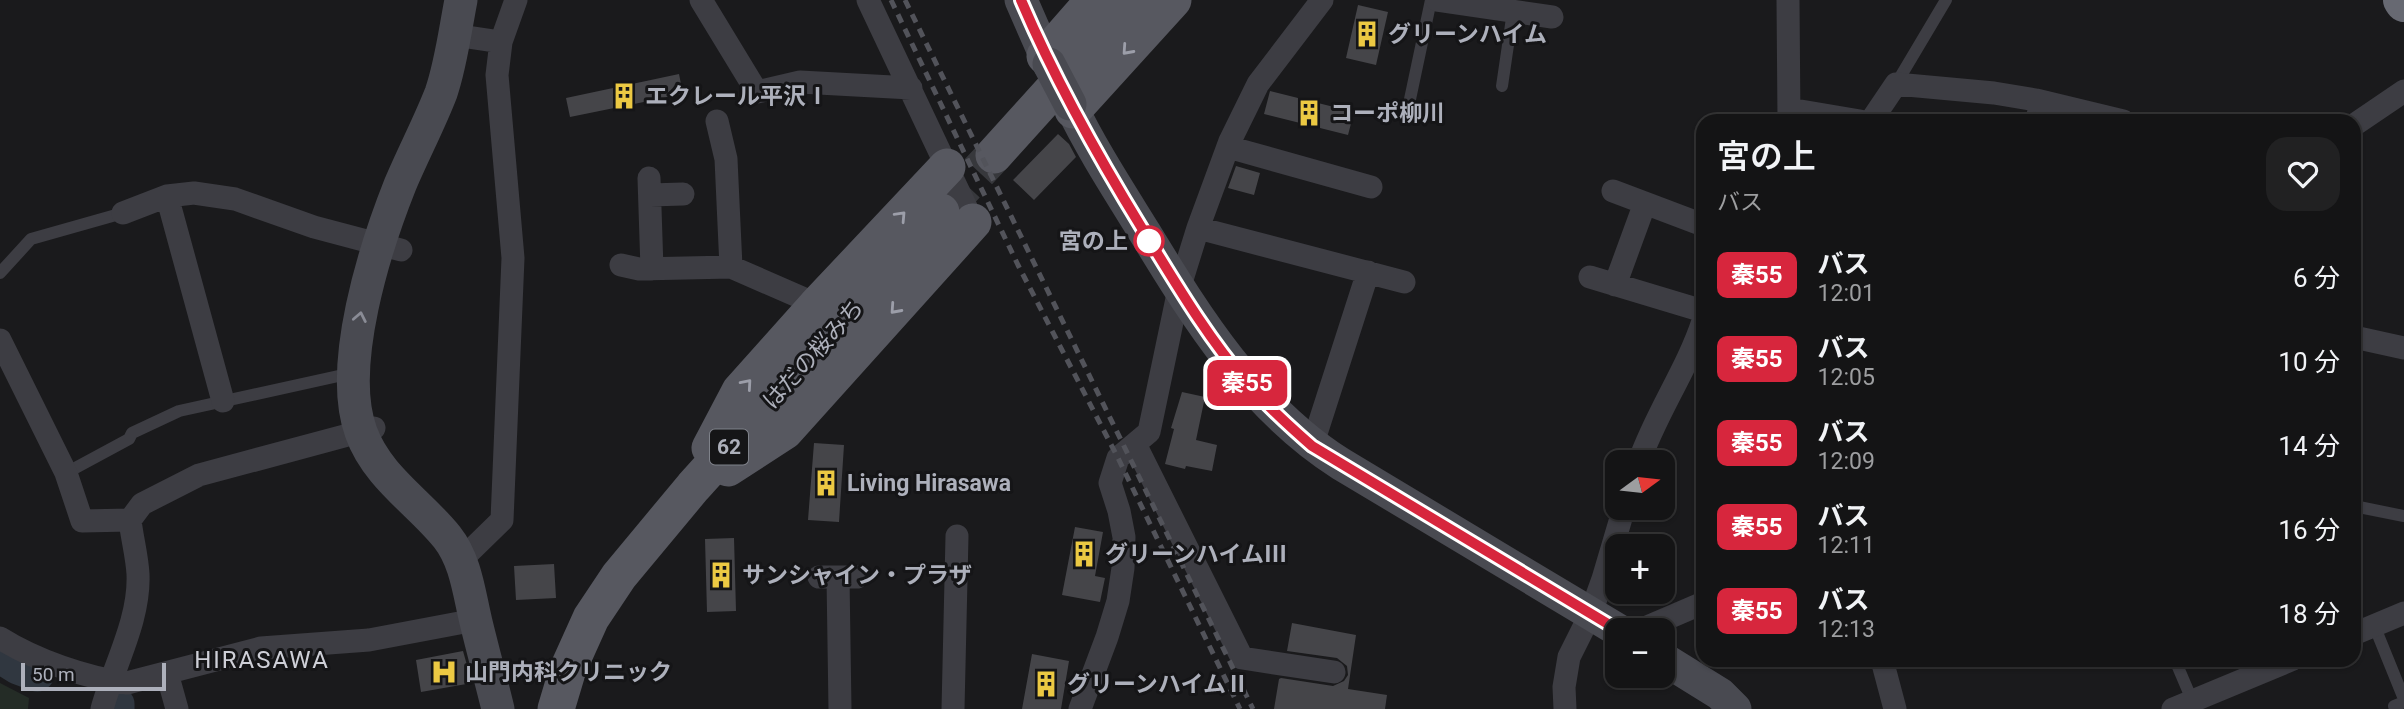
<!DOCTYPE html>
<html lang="ja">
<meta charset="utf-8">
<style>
:root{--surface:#141415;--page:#212122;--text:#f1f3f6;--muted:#9d9ea0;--line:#333334}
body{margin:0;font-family:Roboto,"Noto Sans JP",sans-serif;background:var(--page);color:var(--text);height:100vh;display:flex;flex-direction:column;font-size:26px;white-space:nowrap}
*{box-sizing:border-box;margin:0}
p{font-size:23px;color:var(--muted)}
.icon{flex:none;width:38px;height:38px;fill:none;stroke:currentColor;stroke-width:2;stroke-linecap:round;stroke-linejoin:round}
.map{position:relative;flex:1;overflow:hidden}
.side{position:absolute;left:1696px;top:114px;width:665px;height:553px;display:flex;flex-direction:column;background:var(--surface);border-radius:21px;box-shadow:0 2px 5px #0004,0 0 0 2px var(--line)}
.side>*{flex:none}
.badge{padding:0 14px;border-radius:10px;font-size:24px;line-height:46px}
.needle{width:46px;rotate:75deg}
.fabs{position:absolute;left:1605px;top:450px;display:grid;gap:14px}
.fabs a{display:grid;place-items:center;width:70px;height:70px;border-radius:14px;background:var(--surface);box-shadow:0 2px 5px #0004,0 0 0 2px var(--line);font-size:35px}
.scale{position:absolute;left:21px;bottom:18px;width:145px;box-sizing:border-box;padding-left:7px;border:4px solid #adb0bb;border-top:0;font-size:19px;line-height:24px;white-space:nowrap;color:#adb0bb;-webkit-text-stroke:5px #151517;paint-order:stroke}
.map>.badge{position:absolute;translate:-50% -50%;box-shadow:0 0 0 4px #fff}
.round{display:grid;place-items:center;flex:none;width:74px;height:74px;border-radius:21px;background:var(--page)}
.headline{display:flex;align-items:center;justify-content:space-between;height:119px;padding:0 21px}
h1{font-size:33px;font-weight:600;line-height:52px}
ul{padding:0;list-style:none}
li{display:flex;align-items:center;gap:21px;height:84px;padding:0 21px}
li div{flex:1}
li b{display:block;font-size:26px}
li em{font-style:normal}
li .badge{min-width:77px;font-weight:700;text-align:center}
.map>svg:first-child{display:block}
.green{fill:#242c26}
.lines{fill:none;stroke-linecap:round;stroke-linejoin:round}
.river{stroke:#303740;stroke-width:35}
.building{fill:#454549}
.primary-tunnel{stroke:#37383c;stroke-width:37;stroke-dasharray:37 18;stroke-linecap:butt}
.lane{stroke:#3d3d43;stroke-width:12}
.street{stroke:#3d3d43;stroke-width:23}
.secondary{stroke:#494a51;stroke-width:33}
.primary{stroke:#575860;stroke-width:37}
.highway{stroke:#676972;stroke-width:38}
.rail{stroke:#52535a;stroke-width:5;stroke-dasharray:9 7;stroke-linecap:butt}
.secondary-bridge{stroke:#494a51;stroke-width:33}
.oneway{stroke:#9c9ea9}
.oneway2{stroke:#8a8c96}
.line-casing{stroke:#fff;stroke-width:16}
.line{stroke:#d7263d;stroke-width:10}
.stop-dot{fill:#fff;stroke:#d7263d;stroke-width:3.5}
.labels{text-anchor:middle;stroke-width:6;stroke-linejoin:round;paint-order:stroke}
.shield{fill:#151517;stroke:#7f828a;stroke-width:2}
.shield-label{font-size:21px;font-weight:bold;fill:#adb0bb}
.poi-label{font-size:23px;font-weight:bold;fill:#adb0bb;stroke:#151517;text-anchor:start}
.stop-label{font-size:23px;font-weight:bold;fill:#adb0bb;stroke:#151517;text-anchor:end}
.street-label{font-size:23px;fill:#adb0bb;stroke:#151517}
.neighbourhood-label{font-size:24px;letter-spacing:2px;fill:#cecfd7;stroke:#151517}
</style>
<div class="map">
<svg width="2404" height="709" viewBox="0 0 2404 709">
<rect width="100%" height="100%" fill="#1a1a1c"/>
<path class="green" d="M0,683L29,698L28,709H0Z"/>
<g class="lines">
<path class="river" d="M0,656L18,667L37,674
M117,709V704"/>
</g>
<path class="building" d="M1358,5L1388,12L1376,65L1346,58Z
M679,74L683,94L570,117L566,98Z
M1270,91L1354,112L1348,135L1264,114Z
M1058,134L1069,144L1076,157L1034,200L1013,180Z
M1236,166L1260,173L1254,195L1228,188Z
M1182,392L1205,397L1196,440L1217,445L1212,471L1186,466L1185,469L1165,464L1174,429L1171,428Z
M814,443L844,445L839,522L808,520Z
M1075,527L1103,532L1095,576L1105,578L1100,602L1062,595Z
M734,538L736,611L707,612L705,539Z
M554,564L556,598L516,600L514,566Z
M1292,623L1356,635L1348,689L1387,695L1385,709H1274L1279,679L1281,678L1333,686L1344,681L1348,675L1347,666L1337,658L1287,651Z
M463,651L472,683L421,692L416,660Z
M1032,654L1069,661L1061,709H1022Z"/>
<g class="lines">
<path class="primary-tunnel" d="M941,212L994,155"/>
<path class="lane" d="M1896,84L1946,0
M1502,86L1513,11
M1409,104L1431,0
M2031,121L2036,100
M0,273L31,239L123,213
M66,473L129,439L132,433L179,411L352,373
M2354,506L2404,516
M2374,625L2404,699
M2175,660L2192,700
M2395,709L2394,706L2404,702"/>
<path class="street" d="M701,0L757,92L800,82L911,88
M868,0L973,222
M1437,0L1552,17
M1788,0L1789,121
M454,35L501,42
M1789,109L1860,121
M717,121L726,159L731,267
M1871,121L1896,84L1994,93L2036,100L2123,121
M2354,125L2404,91
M1228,147L1371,187
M649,178L652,269
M1613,191L1703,225
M650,195L683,194
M167,196L223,401
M123,213L167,196L194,193L235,199L314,227L401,250
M1198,228L1404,282
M621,265L639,269L731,267L809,301L816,306
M1590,277L1703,311
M1615,285L1645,203
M2354,337L2404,348
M0,340L66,473L82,521L130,520
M1135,444L1242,658L1334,672
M1312,446L1368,272
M1639,462C1656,413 1687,370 1703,321
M461,560L502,520L513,258L497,75L501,42L516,0
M819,577H857
M838,577L840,709
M1640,630L1703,603
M2354,634L2404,613
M0,638C35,660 86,678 127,683L261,648L369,640L475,620
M1882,660L1895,709
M167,673L177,709
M102,709C114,665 140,620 138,574C137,556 132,538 130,520L142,504L199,475L374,428
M953,709L957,536
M1080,709L1107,637L1118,601L1123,568L1124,537L1119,511L1110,483L1118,458L1149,432L1179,289L1198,228L1230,141L1258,84L1322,0
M1565,709L1564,687L1569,657L1590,615L1603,579L1624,508
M2173,709L2291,660"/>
<path class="secondary" d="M461,0C455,31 451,64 441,93C429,124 413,154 400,185C375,248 337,366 361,432C377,477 419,502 447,537C466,561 469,593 476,622C483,651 491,680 498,709
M1021,0L1049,64
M1070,104C1091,148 1119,191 1145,233C1198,320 1253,408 1341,464L1618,630
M1662,658L1720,694L1735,709"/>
<path class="primary" d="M1045,56L1094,0
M1073,110L1173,0
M994,155L1134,0
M710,448L740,391L816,306L947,167
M728,468L785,431L973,222
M556,709L568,669L591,618L619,576L693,487L941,212"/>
<path class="highway" d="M2402,0L2404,3"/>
<path class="rail" d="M891,0L1018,265L1118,458L1240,709
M905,0L1253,709"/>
<path class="secondary-bridge" d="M1049,64L1070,104"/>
</g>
<defs><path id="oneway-chevron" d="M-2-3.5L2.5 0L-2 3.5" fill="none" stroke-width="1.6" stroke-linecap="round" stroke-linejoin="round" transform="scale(1.75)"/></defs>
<g class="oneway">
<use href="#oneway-chevron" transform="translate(1127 50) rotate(132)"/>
<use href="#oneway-chevron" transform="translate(901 216) rotate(-47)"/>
<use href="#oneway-chevron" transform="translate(895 309) rotate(132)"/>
<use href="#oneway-chevron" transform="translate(747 384) rotate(-49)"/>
</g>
<use class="oneway2" href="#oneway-chevron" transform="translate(360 317) rotate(-79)"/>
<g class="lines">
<g class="line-casing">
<path id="line" d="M1021,0C1055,80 1097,155 1143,230C1175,282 1207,337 1247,383C1267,406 1289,426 1312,446L1618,630"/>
</g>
<use href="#line" class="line"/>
</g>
<defs>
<g id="building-bare" transform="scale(2.1)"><path d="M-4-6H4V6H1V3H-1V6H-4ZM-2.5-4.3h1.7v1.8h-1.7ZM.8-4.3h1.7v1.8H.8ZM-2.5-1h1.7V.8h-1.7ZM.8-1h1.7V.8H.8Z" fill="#ecc943" stroke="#151517" stroke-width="2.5" paint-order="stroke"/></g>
<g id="hospital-bare" transform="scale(2.1)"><path d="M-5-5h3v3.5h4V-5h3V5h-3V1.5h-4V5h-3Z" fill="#ecc943" stroke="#151517" stroke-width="2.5" paint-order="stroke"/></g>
</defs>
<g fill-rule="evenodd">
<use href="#building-bare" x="1367" y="34"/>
<use href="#building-bare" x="624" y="96"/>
<use href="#building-bare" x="1309" y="113"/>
<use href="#building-bare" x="826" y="483"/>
<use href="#building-bare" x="1084" y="554"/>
<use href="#building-bare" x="721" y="575"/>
<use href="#hospital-bare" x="444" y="672"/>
<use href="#building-bare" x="1046" y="684"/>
</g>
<circle class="stop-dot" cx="1149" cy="241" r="14"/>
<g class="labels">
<rect class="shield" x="710" y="429.5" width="38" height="35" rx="5"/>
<g class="shield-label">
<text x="729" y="454">62</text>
</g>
<g class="poi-label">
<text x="1388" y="42">グリーンハイム</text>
<text x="645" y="104">エクレール平沢Ⅰ</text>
<text x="1330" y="121">コーポ柳川</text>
<text x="847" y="491">Living Hirasawa</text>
<text x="1105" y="562">グリーンハイムⅢ</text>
<text x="742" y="583">サンシャイン・プラザ</text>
<text x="465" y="680">山門内科クリニック</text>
<text x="1067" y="692">グリーンハイムⅡ</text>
</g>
<g class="stop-label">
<text x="1128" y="249">宮の上</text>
</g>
<g class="street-label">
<text transform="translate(813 354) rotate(-48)" y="8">はだの桜みち</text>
</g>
<g class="neighbourhood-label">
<text x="262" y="668">HIRASAWA</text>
</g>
</g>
</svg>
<div class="fabs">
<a><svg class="needle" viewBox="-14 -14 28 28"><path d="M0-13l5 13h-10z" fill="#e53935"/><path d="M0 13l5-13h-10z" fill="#9d9ea0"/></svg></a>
<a>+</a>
<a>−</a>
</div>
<div class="scale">50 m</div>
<b class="badge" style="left:1247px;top:383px;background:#d7263d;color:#fff">秦55</b>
<section class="side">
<div class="headline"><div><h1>宮の上</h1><p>バス</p></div><a class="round"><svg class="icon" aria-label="heart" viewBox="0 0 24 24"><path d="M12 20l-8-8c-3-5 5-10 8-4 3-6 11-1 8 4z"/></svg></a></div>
<ul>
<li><span class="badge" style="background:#d7263d;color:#fff">秦55</span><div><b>バス</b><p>12:01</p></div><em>6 分</em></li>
<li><span class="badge" style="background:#d7263d;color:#fff">秦55</span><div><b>バス</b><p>12:05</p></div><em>10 分</em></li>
<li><span class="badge" style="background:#d7263d;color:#fff">秦55</span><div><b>バス</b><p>12:09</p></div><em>14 分</em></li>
<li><span class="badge" style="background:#d7263d;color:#fff">秦55</span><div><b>バス</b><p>12:11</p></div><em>16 分</em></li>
<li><span class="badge" style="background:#d7263d;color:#fff">秦55</span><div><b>バス</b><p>12:13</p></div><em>18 分</em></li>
</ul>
</section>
</div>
